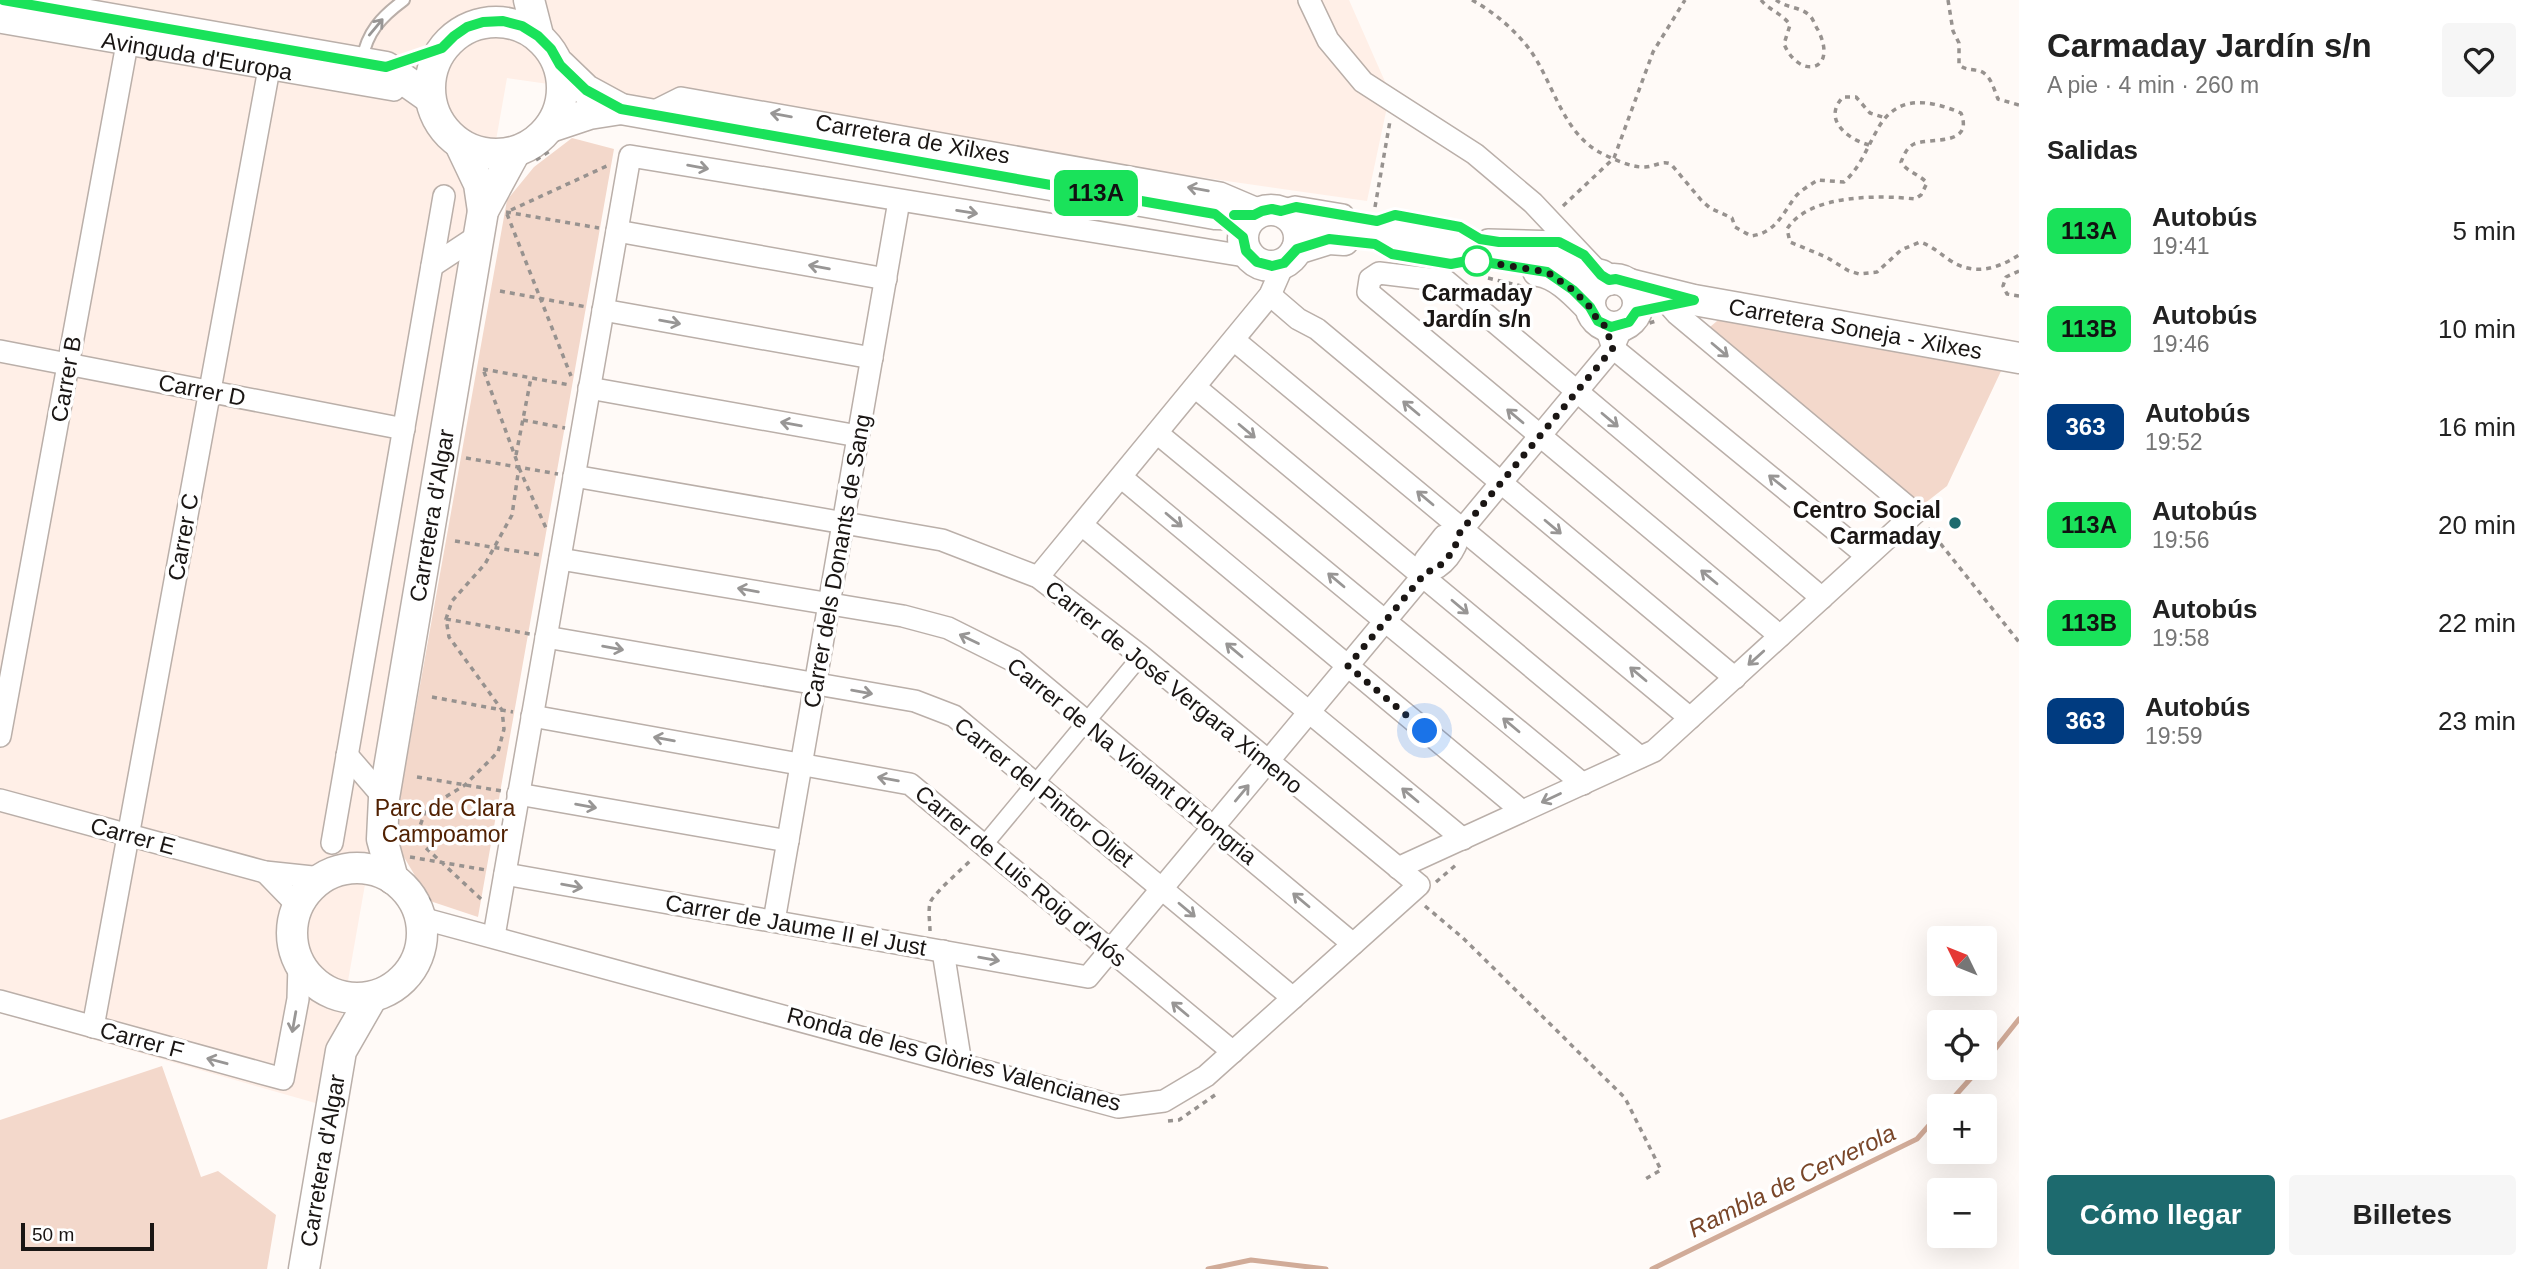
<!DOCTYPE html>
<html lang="es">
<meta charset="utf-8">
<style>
:root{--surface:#fff;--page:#f6f6f6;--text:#222;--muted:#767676;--accent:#1d6a6e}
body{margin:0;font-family:Arial,sans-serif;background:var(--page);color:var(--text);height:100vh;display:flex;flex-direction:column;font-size:26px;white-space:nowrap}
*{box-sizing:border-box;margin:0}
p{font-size:23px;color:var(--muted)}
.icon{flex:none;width:38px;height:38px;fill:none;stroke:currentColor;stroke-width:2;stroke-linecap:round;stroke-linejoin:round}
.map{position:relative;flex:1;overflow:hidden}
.sheet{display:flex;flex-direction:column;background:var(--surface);width:525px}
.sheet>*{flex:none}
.badge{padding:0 14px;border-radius:10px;font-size:24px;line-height:46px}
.needle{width:46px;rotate:313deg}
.fabs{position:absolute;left:1927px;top:926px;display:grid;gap:14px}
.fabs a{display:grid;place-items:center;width:70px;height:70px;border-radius:7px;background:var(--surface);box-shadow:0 7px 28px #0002;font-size:35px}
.scale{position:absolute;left:21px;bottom:18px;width:133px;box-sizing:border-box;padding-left:7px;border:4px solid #1a1614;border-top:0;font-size:19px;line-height:24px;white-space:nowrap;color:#1a1614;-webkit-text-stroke:5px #fff;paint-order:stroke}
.you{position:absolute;width:35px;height:35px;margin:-18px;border:5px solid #fff;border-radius:50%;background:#1a73e8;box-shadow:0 0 0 10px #1a73e833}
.map>.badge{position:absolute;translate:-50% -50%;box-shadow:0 0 0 4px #fff}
h2{padding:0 28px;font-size:26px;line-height:63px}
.round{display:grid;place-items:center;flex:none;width:74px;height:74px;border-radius:7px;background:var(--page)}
.summary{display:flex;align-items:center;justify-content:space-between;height:119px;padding:0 28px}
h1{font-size:33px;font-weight:700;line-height:52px}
.cta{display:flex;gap:14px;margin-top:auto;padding:14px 28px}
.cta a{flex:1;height:80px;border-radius:7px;background:var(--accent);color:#fff;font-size:28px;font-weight:700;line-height:80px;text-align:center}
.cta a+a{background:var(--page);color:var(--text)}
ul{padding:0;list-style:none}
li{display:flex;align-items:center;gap:21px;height:98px;padding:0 28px}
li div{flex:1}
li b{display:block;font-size:26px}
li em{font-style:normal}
li .badge{min-width:77px;font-weight:700;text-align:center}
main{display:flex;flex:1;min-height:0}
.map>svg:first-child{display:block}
.built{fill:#ffefe7}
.green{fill:#f3d8cb}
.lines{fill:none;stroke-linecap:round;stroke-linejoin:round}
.stream{stroke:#d1ab98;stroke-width:5}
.service-casing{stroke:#baafa9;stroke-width:14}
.pedestrian-casing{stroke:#baafa9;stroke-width:19}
.minor-casing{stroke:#baafa9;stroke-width:24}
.secondary-casing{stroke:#baafa9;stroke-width:33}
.path{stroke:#97928f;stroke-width:3.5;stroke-dasharray:5 5;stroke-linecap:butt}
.service{stroke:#fff;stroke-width:10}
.pedestrian{stroke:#fff;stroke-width:16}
.minor{stroke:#fff;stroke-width:21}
.secondary{stroke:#fff;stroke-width:30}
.oneway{stroke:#989695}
.line-casing{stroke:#fff;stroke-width:16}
.line{stroke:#1ae25a;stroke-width:10}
.walk{stroke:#1a1614;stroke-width:7;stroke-dasharray:0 12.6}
.stop-dot{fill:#fff;stroke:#1ae25a;stroke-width:3.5}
.poi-dot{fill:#1d6a6e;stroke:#fff;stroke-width:2.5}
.labels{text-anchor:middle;stroke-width:7;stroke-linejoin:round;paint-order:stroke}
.street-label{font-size:23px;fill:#1a1614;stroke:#fff}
.stop-label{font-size:23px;font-weight:bold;fill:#1a1614;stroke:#fff}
.poi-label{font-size:23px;font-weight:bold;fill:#1a1614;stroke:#fff;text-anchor:end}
.park-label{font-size:23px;fill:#512102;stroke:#fff}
.water-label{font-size:24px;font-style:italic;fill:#794629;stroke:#fff}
</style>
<main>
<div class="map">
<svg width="2019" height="1269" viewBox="0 0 2019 1269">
<rect width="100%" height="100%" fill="#fffaf7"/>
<path class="built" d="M0,0H1349L1390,93L1367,201L507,78L326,1106L0,1013Z"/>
<path class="green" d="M572,138L614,149L478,917L430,901L395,842V825L507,200L534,167Z
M1724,318L2002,369L1947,486L1920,507L1710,327L1717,321Z
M162,1066L201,1177L218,1171L276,1215L267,1269H0V1120Z"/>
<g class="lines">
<path class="stream" d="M1984,1063L2019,1019
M1946,1106L1980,1068
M1208,1269L1251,1260L1326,1269
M1652,1269L1917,1139L1939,1114"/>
<g class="service-casing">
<path id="service" d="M362,60C367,32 381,17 404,0
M1378,221L1395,215L1460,227L1480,239
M1375,244C1402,260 1439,267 1470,260"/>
</g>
<g class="pedestrian-casing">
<path id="pedestrian" d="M984,845L1141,656"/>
</g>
<g class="minor-casing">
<g id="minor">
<path d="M1309,0L1328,40L1363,82L1475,154L1533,203L1601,275"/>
<path id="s1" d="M0,22L394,90"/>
<path id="s2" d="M649,114L681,98L1220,193L1260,210"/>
<path d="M1281,211L1295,207L1343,215"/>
<path d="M617,231L886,279"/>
<path d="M1488,240L1560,242L1576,251"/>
<path d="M432,266L479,235"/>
<path d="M1270,295L1298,319L1317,329L1735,678"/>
<path d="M603,310L872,358"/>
<path d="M1605,325L1613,348L1867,556"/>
<path d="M1234,340L1690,718"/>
<path d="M0,351L404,429"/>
<path d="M1195,387L1640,757"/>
<path d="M589,388L858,436"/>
<path d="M1157,433L1583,784"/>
<path d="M1121,477L1522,811"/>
<path d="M1082,525L1463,839"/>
<path d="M560,559L903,616L948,628L1014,661L1353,944"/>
<path d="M1426,572L1425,560L1444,536L1460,532"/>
<path d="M1038,577L1270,295L1284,263"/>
<path d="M1780,636L1368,292L1370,279L1379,273L1446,281L1822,598"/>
<path d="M546,637L915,701L954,716L1293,998"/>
<path d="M532,716L910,784L1233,1052"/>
<path d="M0,736L131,22"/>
<path d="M347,755L384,798"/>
<path d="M518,794L788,841"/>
<path d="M0,800L265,872L322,878"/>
<path d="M332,843L444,196"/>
<path d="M1398,868L1654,751L1915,513L1677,314L1669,305"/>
<path d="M265,872L298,906"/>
<path d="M505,874L1088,977L1426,572C1444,568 1456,550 1460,532L1613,348L1623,325"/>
<path d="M421,918L1118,1107L1164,1101L1206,1076L1419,885L1141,656L1038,577L942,540L574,476"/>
<path d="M774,921L899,201"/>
<path d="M494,936L630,156L1251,257"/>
<path d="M943,951L961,1064"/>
<path d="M0,1001L283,1079L298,999L299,964"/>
<path d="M93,1027L273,47"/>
</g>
</g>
<g class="secondary-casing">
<g id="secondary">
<path d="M3,0L386,67L430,98"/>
<path d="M529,0L538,35"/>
<circle cx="496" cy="88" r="66"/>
<path d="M560,65L586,90L621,109L1215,214L1254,215"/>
<path d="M550,127L589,114L621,109"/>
<path d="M460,144L479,184L483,211"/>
<circle cx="1271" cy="238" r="28"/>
<path d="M1297,226L1323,225L1549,263L1601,275L1609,280"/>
<path d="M1297,249L1329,239L1344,240"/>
<path d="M1538,271C1559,274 1576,293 1590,307"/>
<circle cx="1614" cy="303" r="24"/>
<path id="s3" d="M1629,284L1694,300L2019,358"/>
<circle cx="357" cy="933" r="65"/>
<path id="s4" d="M393,879L382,839L384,798L483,211L515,152"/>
<path id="s5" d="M304,1269L341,1051L372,997"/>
</g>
</g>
<path class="path" d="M1472,0C1494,12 1515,30 1530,50C1553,82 1562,131 1599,152C1611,158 1631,168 1645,167C1655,167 1661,160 1671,164L1701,200L1710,208L1732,218L1735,227L1751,236C1775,233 1782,215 1795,197C1801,190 1810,185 1818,180L1844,182C1859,169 1866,150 1876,132C1895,94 1928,99 1961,113C1974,147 1930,137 1914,144C1907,147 1904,155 1901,162C1907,172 1919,174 1927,183L1921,195L1915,199C1879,195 1809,194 1787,229L1790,242L1826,257L1849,271L1859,274L1877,272L1901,250L1920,242C1932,246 1938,252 1948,259C1972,276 1996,270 2019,255
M1761,0C1769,10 1783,14 1790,25L1784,44C1799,80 1839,72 1818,30C1815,26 1814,20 1810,16C1802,7 1786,8 1776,0
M1948,0L1953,31L1959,43V65C1965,69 1967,69 1975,70C1990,71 1993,87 1998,99L2019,105
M1869,145C1847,139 1822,119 1843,97H1856L1870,113L1886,118
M536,160L550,151
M1563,206L1614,158L1653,52L1685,0
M1375,207L1390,121
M511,210L609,165
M506,212L599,228
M507,214L571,376
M2019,271L2006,277L2003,286L2007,294L2019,296
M1488,278L1521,286
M500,291L587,307
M1640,326L1659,320
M483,369L570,385
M523,420L565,428
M516,455L531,378
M466,458L558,474
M519,468L546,528
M1928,528L2019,642
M455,541L540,555
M446,619L530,634
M432,697L513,712
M417,777L502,791
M410,857L486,870
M416,882L430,901
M1436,882L1457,864
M481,899L425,847L419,829L426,809L465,785L498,752L504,729L502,710L449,637L446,619L452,601L485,564L512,515L519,467L483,369
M1425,906L1463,938L1625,1098L1661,1170L1642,1181
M930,931C930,923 928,912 930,903C932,895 963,868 972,859
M394,1001C417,985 430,967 434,940
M1168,1121L1179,1120L1215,1095"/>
<use href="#service" class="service"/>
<use href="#pedestrian" class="pedestrian"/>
<use href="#minor" class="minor"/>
<use href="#secondary" class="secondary"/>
</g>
<defs><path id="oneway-shaft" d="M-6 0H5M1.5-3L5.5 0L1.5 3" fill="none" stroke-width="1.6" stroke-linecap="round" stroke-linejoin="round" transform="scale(1.75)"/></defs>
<g class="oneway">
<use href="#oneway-shaft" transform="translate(376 27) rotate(-50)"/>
<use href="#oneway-shaft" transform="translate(781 115) rotate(-170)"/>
<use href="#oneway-shaft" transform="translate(698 167) rotate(10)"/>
<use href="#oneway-shaft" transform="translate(1198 189) rotate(-170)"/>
<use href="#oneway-shaft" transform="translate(967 212) rotate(9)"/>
<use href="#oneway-shaft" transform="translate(819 267) rotate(-170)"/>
<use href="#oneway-shaft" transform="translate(670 322) rotate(10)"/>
<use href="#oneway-shaft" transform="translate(1720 350) rotate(40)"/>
<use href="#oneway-shaft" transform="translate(1411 408) rotate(-140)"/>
<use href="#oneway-shaft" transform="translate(1515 416) rotate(-140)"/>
<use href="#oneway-shaft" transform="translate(1610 420) rotate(40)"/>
<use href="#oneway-shaft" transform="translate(791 424) rotate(-170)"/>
<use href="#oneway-shaft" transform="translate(1247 431) rotate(40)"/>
<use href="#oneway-shaft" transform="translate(1777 482) rotate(-141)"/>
<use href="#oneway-shaft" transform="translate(1425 498) rotate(-140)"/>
<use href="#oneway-shaft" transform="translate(1174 520) rotate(40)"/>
<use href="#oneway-shaft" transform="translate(1553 527) rotate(40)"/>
<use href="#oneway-shaft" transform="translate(1709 577) rotate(-140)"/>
<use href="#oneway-shaft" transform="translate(1336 580) rotate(-140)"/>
<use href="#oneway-shaft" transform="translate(748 590) rotate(-170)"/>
<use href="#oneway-shaft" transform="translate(1460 607) rotate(40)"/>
<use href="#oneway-shaft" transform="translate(969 639) rotate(-154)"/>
<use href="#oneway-shaft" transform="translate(613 648) rotate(10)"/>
<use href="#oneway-shaft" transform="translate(1234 650) rotate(-140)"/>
<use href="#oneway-shaft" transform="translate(1756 658) rotate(138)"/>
<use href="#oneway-shaft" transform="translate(1638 674) rotate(-140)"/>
<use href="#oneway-shaft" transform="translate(862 692) rotate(10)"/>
<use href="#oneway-shaft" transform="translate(1511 725) rotate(-140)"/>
<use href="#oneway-shaft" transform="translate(664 739) rotate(-170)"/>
<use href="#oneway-shaft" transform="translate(888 779) rotate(-170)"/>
<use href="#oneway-shaft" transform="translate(1242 793) rotate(-50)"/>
<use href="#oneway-shaft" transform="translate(1410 795) rotate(-140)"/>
<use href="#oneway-shaft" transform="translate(1551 798) rotate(155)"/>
<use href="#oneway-shaft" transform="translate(586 806) rotate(10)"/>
<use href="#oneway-shaft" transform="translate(572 886) rotate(10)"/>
<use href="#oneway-shaft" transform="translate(1301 900) rotate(-140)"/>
<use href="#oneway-shaft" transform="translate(1187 910) rotate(40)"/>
<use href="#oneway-shaft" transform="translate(989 959) rotate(10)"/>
<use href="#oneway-shaft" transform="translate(1180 1009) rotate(-140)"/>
<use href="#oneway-shaft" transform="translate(294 1022) rotate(100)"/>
<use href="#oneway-shaft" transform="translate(217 1061) rotate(-165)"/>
</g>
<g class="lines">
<g class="line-casing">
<path id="line" d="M3,0L386,67L442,48L454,36L467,27L483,22L503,21L522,26L538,36L551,49L560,65L586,90L621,109L1215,214L1243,237L1246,251L1257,262L1272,266L1284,263L1297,249L1329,239L1375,244L1392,254L1451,264L1472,260L1547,272L1573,290L1590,307L1598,321L1611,327L1629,322L1636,312L1694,300L1616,279L1609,280L1601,275L1584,255L1559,242H1499L1480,239L1460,227L1395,215L1377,221L1296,207L1281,211L1272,209L1262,211L1254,215H1234"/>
</g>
<use href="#line" class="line"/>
<path class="walk" d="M1425,731L1348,666L1426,572C1444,568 1456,549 1460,532L1613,348L1605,326L1598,321L1590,307L1573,290L1547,272L1472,260L1477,261"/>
</g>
<circle class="stop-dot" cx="1477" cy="261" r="14"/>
<circle class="poi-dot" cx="1955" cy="523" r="7"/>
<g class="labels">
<g class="street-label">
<text dy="8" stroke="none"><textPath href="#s1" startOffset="200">Avinguda d'Europa</textPath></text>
<text dy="8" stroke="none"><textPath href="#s2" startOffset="271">Carretera de Xilxes</textPath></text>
<text dy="8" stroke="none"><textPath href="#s3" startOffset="231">Carretera Soneja - Xilxes</textPath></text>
<text transform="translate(66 379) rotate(-80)" y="8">Carrer B</text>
<text transform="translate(202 390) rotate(11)" y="8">Carrer D</text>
<text dy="8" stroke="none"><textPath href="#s4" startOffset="369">Carretera d'Algar</textPath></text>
<text transform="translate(183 537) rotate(-80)" y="8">Carrer C</text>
<text transform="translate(837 561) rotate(-80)" y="8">Carrer dels Donants de Sang</text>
<text transform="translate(1174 687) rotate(39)" y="8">Carrer de José Vergara Ximeno</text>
<text transform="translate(1132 761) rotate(39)" y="8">Carrer de Na Violant d'Hongria</text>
<text transform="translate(1044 792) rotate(39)" y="8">Carrer del Pintor Oliet</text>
<text transform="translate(133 836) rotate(15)" y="8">Carrer E</text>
<text transform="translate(1021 876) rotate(40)" y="8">Carrer de Luis Roig d'Alós</text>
<text transform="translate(796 925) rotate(10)" y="8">Carrer de Jaume II el Just</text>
<text transform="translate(142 1040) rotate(15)" y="8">Carrer F</text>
<text transform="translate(954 1059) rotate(15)" y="8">Ronda de les Glòries Valencianes</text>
<text dy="8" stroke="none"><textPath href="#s5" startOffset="110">Carretera d'Algar</textPath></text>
</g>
<g class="stop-label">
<text x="1477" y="301">Carmaday<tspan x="1477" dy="26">Jardín s/n</tspan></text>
</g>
<g class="poi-label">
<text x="1941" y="518">Centro Social<tspan x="1941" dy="26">Carmaday</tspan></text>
</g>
<g class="park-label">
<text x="445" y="816">Parc de Clara<tspan x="445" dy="26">Campoamor</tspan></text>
</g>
<g class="water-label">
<text transform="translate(1792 1181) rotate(-26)" y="8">Rambla de Cerverola</text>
</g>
</g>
</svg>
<div class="fabs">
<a><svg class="needle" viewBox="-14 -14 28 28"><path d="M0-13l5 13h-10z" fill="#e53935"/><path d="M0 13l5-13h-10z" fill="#767676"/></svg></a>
<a><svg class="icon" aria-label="locate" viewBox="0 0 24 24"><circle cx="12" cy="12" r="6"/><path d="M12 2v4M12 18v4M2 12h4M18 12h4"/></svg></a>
<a>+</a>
<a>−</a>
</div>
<div class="scale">50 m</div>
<div class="you" style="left:1425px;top:731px"></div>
<b class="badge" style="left:1096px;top:193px;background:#1ae25a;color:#111">113A</b>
</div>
<section class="sheet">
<div class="summary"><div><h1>Carmaday Jardín s/n</h1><p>A pie · 4 min · 260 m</p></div><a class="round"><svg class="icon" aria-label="heart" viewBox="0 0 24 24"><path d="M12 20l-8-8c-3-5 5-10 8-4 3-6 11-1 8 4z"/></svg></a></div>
<h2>Salidas</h2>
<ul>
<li><span class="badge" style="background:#1ae25a;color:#111">113A</span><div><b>Autobús</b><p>19:41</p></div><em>5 min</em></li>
<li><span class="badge" style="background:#1ae25a;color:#111">113B</span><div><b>Autobús</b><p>19:46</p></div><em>10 min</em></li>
<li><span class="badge" style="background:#003b80;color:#fff">363</span><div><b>Autobús</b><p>19:52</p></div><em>16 min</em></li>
<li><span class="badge" style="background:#1ae25a;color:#111">113A</span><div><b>Autobús</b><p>19:56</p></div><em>20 min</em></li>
<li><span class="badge" style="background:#1ae25a;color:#111">113B</span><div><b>Autobús</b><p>19:58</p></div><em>22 min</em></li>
<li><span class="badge" style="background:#003b80;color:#fff">363</span><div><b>Autobús</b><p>19:59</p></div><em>23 min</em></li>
</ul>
<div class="cta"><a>Cómo llegar</a><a>Billetes</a></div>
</section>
</main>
